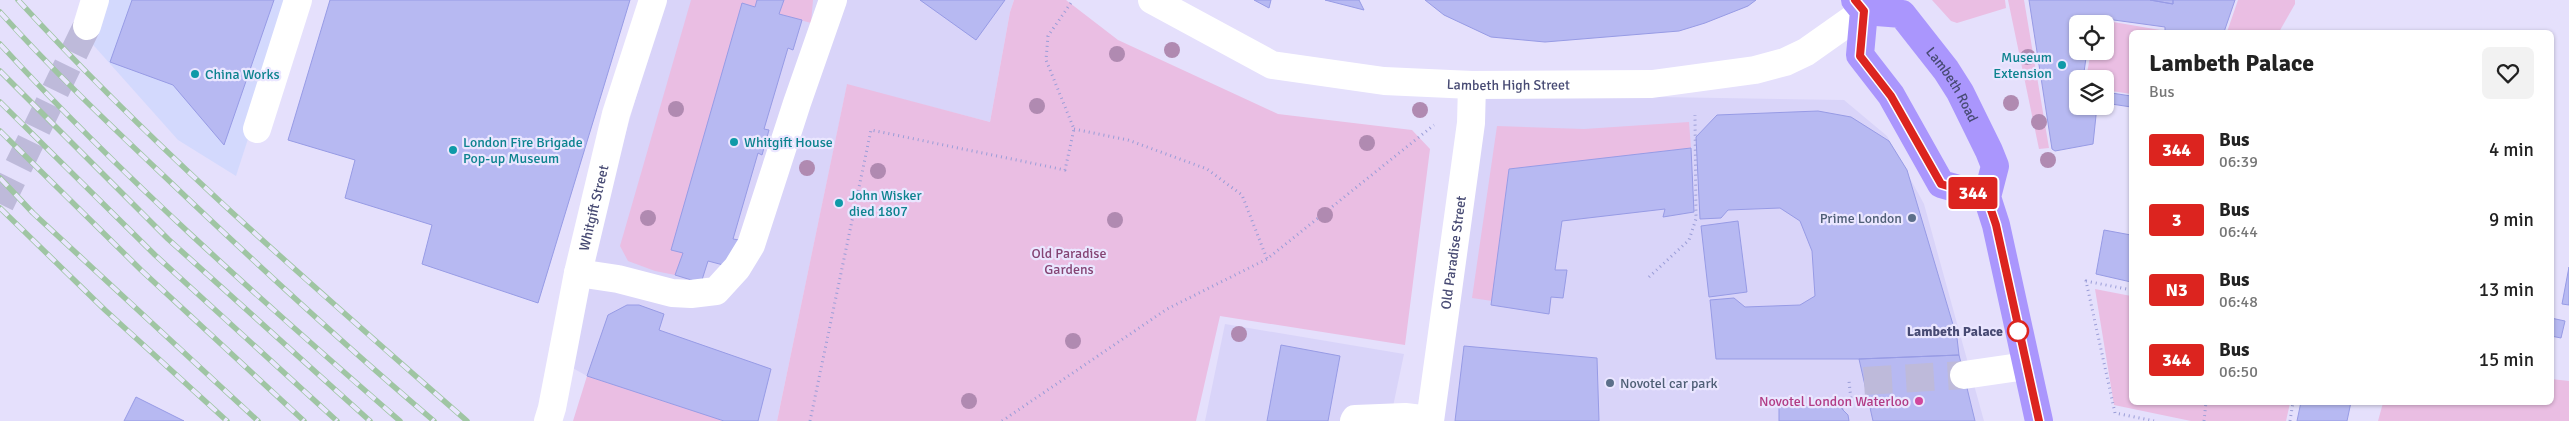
<!DOCTYPE html>
<style>
:root{--surface:#fff;--page:#f2f2f2;--text:#222;--muted:#767676}
body{margin:0;font-family:Signika,sans-serif;background:var(--page);color:var(--text);height:100vh;display:flex;flex-direction:column;font-size:19px;white-space:nowrap}
*{box-sizing:border-box;margin:0}
p{font-size:16px;color:var(--muted)}
.icon{flex:none;width:28px;height:28px;fill:none;stroke:currentColor;stroke-width:2;stroke-linecap:round;stroke-linejoin:round}
.map{position:relative;flex:1;overflow:hidden}
.panel{position:absolute;left:2129px;top:30px;width:425px;height:375px;display:flex;flex-direction:column;background:var(--surface);border-radius:8px;box-shadow:0 1px 4px #0004}
.panel>*{flex:none}
.badge{padding:0 10px;border-radius:4px;font-size:18px;line-height:32px}
.controls{position:absolute;left:2069px;top:15px;display:grid;gap:10px}
.controls a{display:grid;place-items:center;width:45px;height:45px;border-radius:8px;background:var(--surface);box-shadow:0 1px 4px #0004;font-size:25px}
.map>.badge{position:absolute;translate:-50% -50%;box-shadow:0 0 0 2px #fff}
.round{display:grid;place-items:center;flex:none;width:52px;height:52px;border-radius:8px;background:var(--page)}
.headline{display:flex;align-items:center;justify-content:space-between;height:85px;padding:0 20px}
h1{font-size:24px;font-weight:700;line-height:38px}
ul{padding:0;list-style:none}
li{display:flex;align-items:center;gap:15px;height:70px;padding:0 20px}
li div{flex:1}
li b{display:block;font-size:19px}
li em{font-style:normal}
li .badge{min-width:55px;font-weight:700;text-align:center}
.map>svg:first-child{display:block}
.residential{fill:#d9d4f9}
.commercial{fill:#d3d9fd}
.green{fill:#eabee3}
.building{fill:#b7b9f2;stroke:#979be5}
.lines{fill:none;stroke-linecap:round;stroke-linejoin:round}
.minor-tunnel{stroke:#bebada;stroke-width:28;stroke-dasharray:28 14;stroke-linecap:butt}
.path{stroke:#9a9dd7;stroke-width:3;stroke-dasharray:1 4;stroke-linecap:butt}
.minor{stroke:#fff;stroke-width:28}
.major{stroke:#aa96fd;stroke-width:28}
.rail-casing{stroke:#9fc5a3;stroke-width:5.5}
.rail{stroke:#eae6ff;stroke-width:4;stroke-dasharray:11;stroke-linecap:butt}
.tree{fill:#b08ab1}
.line-casing{stroke:#fff;stroke-width:11}
.line{stroke:#dc241f;stroke-width:8}
.culture-dot{fill:#0f9aa8;stroke:#eae6ff;stroke-width:2}
.service-dot{fill:#5c6f8a;stroke:#eae6ff;stroke-width:2}
.stop-dot{fill:#fff;stroke:#dc241f;stroke-width:2.5}
.hotel-dot{fill:#d1479c;stroke:#eae6ff;stroke-width:2}
.labels{text-anchor:middle;stroke-width:4.5;stroke-linejoin:round;paint-order:stroke}
.culture-label{font-size:14px;fill:#0d838f;stroke:#eae6ff;text-anchor:start}
.street-label{font-size:14px;fill:#474a73;stroke:#eae6ff}
.service-label{font-size:14px;fill:#4e5e75;stroke:#eae6ff;text-anchor:end}
.park-label{font-size:14px;fill:#854474;stroke:#eae6ff}
.stop-label{font-size:14px;font-weight:bold;fill:#474a73;stroke:#eae6ff;text-anchor:end}
.hotel-label{font-size:14px;fill:#b23c85;stroke:#eae6ff;text-anchor:end}
</style>
<div class="map">
<svg width="2569" height="421" viewBox="0 0 2569 421">
<rect width="100%" height="100%" fill="#e5e0fc"/>
<path class="residential" d="M664,0H1014L1010,12L990,122L847,85L777,421H724L587,376L560,361Z
M1481,94L1844,100L1887,136L1924,204L1984,421H1439Z
M1225,324L1404,354L1390,421H1205Z"/>
<path class="commercial" d="M101,0H293L236,176L178,140L87,38Z"/>
<path class="green" d="M691,0H757L755,7L742,3L671,250L683,253L675,275L655,271L628,261L620,246Z
M784,0H813L811,23L779,14Z
M1014,0H1066L1118,40L1278,114L1412,130L1430,149L1405,345L1220,316L1196,421H777L847,84L990,122L1010,12Z
M1932,0H2005L2006,8L1957,23L1951,21Z
M2008,0H2024L2049,148L2039,149Z
M2238,0H2295V4L2279,32H2227Z
M2096,19L2160,30V32H2131V94L2105,90V79H2086L2091,51H2105V24H2095Z
M1689,122L1691,148L1509,169L1492,301L1472,298L1497,126L1584,129Z
M2095,289L2131,296V402L2290,403L2286,421H2191L2114,405Z
M587,376L724,421H573Z
M2551,379L2569,381V421H2378L2383,403L2551,402Z"/>
<path class="building" d="M132,0H274L224,145L173,85L110,62Z
M330,0H630L538,303L422,264L432,225L345,198L355,160L288,140Z
M757,0H784L779,14L802,20L793,50L788,48L764,129L769,130L762,155L758,153L733,239L739,240L731,267L708,261L701,283L675,275L683,253L671,250L742,3L755,7Z
M920,0H1005L976,40Z
M1254,0H1271L1269,8Z
M1325,0H1359L1364,10Z
M1425,0H1756L1748,6L1705,23L1679,31L1545,42L1491,37L1444,15Z
M2029,0H2150L2173,4V0H2235L2224,32H2165V27L2092,17L2091,24H2078V51H2087L2083,79H2078V106H2097L2093,144L2055,151L2052,149Z
M2150,0H2173V4Z
M2105,92L2131,96V107L2105,103Z
M1818,111L1851,117L1889,141L1907,170L1957,338L1959,355L1859,359H1716L1710,300L1734,298L1745,307L1800,305L1815,296L1812,251L1800,221L1780,208L1728,210L1721,218L1700,219L1696,137L1717,115Z
M1691,148L1694,212L1663,217L1665,209L1562,221L1555,270H1567L1563,298L1551,297L1549,314L1491,305L1509,169Z
M1738,221L1747,292L1709,297L1701,226Z
M2104,230L2131,235V282L2096,274Z
M2569,267V305L2562,304Z
M627,305H639L664,314L659,330L771,369L758,421H724L587,376L608,315Z
M2551,318L2565,321L2561,338L2551,336Z
M1281,345L1340,356L1328,421H1267Z
M1464,346L1597,358L1599,421H1455Z
M1959,355L1975,421H1873L1859,359Z
M136,397L184,421H124Z
M2301,402H2351L2347,421H2297Z
M1838,405L1848,415L1849,421H1779V407Z"/>
<g class="lines">
<path class="minor-tunnel" d="M0,204L87,26
M1864,381L1964,375"/>
<path class="path" d="M1074,129L1128,140L1207,169L1242,195L1267,259
M1649,277L1689,240L1696,219L1695,115
M2131,290L2086,281L2115,413L2154,421
M1842,409L1851,400L1849,381
M810,421L871,130L1065,170L1074,129L1046,60L1048,36L1073,0
M1002,421L1167,309L1267,259L1434,125
M2204,421L2206,402
M2290,421L2293,402"/>
<g class="minor">
<path id="s1" d="M1152,0L1272,65L1384,81L1472,85L1652,84L1755,70L1785,62L1806,52L1864,11"/>
<path d="M87,26L95,0"/>
<path d="M257,129L298,0"/>
<path d="M578,273L618,279L672,293L691,294L716,291L737,268L751,245L797,103L833,0"/>
<path d="M1964,375L2026,366"/>
<path id="s2" d="M548,421L552,408L578,273L616,114L653,0"/>
<path d="M1354,421L1355,419L1405,417L1430,420"/>
<path id="s3" d="M1430,421L1471,123L1472,85"/>
</g>
<g class="major">
<path d="M1855,0L1864,11L1860,55L1891,95L1941,184L1987,197"/>
<path id="s4" d="M1864,11L1902,14L1946,70L1960,92L1989,151L1995,166L1987,197L1996,225L2039,421"/>
</g>
<g class="rail-casing">
<path id="rail" d="M18,0C156,151 313,286 467,421
M0,12C52,70 108,123 164,176C252,260 341,342 434,421
M0,44C124,179 262,301 400,421
M0,71L168,239L370,421
M0,102L155,255L337,421
M0,131L141,270L304,421
M0,178L33,213L258,421
M0,208L105,310L227,421"/>
</g>
<use href="#rail" class="rail"/>
</g>
<g class="tree">
<circle cx="1172" cy="50" r="8"/>
<circle cx="1117" cy="54" r="8"/>
<circle cx="2028" cy="57" r="8"/>
<circle cx="2011" cy="103" r="8"/>
<circle cx="1037" cy="106" r="8"/>
<circle cx="676" cy="109" r="8"/>
<circle cx="1420" cy="110" r="8"/>
<circle cx="2039" cy="122" r="8"/>
<circle cx="1367" cy="143" r="8"/>
<circle cx="2048" cy="160" r="8"/>
<circle cx="807" cy="168" r="8"/>
<circle cx="878" cy="171" r="8"/>
<circle cx="1325" cy="215" r="8"/>
<circle cx="648" cy="218" r="8"/>
<circle cx="1115" cy="220" r="8"/>
<circle cx="1239" cy="334" r="8"/>
<circle cx="1073" cy="341" r="8"/>
<circle cx="969" cy="401" r="8"/>
</g>
<g class="lines">
<g class="line-casing">
<path id="line" d="M1855,0L1864,11L1860,56L1891,96L1941,184L1987,198L1996,225L2039,421"/>
</g>
<use href="#line" class="line"/>
</g>
<g class="culture-dot">
<circle cx="2062" cy="65" r="5"/>
<circle cx="195" cy="74" r="5"/>
<circle cx="734" cy="142" r="5"/>
<circle cx="453" cy="150" r="5"/>
<circle cx="839" cy="203" r="5"/>
</g>
<g class="service-dot">
<circle cx="1912" cy="218" r="5"/>
<circle cx="1610" cy="383" r="5"/>
</g>
<circle class="stop-dot" cx="2018" cy="331" r="10"/>
<circle class="hotel-dot" cx="1919" cy="401" r="5"/>
<g class="labels">
<g class="culture-label">
<text x="2052" y="62" text-anchor="end">Museum<tspan x="2052" dy="16">Extension</tspan></text>
<text x="205" y="79">China Works</text>
<text x="463" y="147">London Fire Brigade<tspan x="463" dy="16">Pop-up Museum</tspan></text>
<text x="744" y="147">Whitgift House</text>
<text x="849" y="200">John Wisker<tspan x="849" dy="16">died 1807</tspan></text>
</g>
<g class="street-label">
<text dy="5" stroke="none"><textPath href="#s1" startOffset="374">Lambeth High Street</textPath></text>
<text dy="5" stroke="none"><textPath href="#s4" startOffset="125">Lambeth Road</textPath></text>
<text dy="5" stroke="none"><textPath href="#s2" startOffset="218">Whitgift Street</textPath></text>
<text dy="5" stroke="none"><textPath href="#s3" startOffset="170">Old Paradise Street</textPath></text>
</g>
<g class="service-label">
<text x="1902" y="223">Prime London</text>
<text x="1620" y="388" text-anchor="start">Novotel car park</text>
</g>
<g class="park-label">
<text x="1069" y="258">Old Paradise<tspan x="1069" dy="16">Gardens</tspan></text>
</g>
<g class="stop-label">
<text x="2003" y="336">Lambeth Palace</text>
</g>
<g class="hotel-label">
<text x="1909" y="406">Novotel London Waterloo</text>
</g>
</g>
</svg>
<div class="controls">
<a><svg class="icon" aria-label="locate" viewBox="0 0 24 24"><circle cx="12" cy="12" r="6"/><path d="M12 2v4M12 18v4M2 12h4M18 12h4"/></svg></a>
<a><svg class="icon" aria-label="layers" viewBox="0 0 24 24"><path d="M12 4l9 5-9 5-9-5zM3 14l9 5 9-5"/></svg></a>
</div>
<b class="badge" style="left:1973px;top:193px;background:#dc241f;color:#fff">344</b>
<section class="panel">
<div class="headline"><div><h1>Lambeth Palace</h1><p>Bus</p></div><a class="round"><svg class="icon" aria-label="heart" viewBox="0 0 24 24"><path d="M12 20l-8-8c-3-5 5-10 8-4 3-6 11-1 8 4z"/></svg></a></div>
<ul>
<li><span class="badge" style="background:#dc241f;color:#fff">344</span><div><b>Bus</b><p>06:39</p></div><em>4 min</em></li>
<li><span class="badge" style="background:#dc241f;color:#fff">3</span><div><b>Bus</b><p>06:44</p></div><em>9 min</em></li>
<li><span class="badge" style="background:#dc241f;color:#fff">N3</span><div><b>Bus</b><p>06:48</p></div><em>13 min</em></li>
<li><span class="badge" style="background:#dc241f;color:#fff">344</span><div><b>Bus</b><p>06:50</p></div><em>15 min</em></li>
</ul>
</section>
</div>
